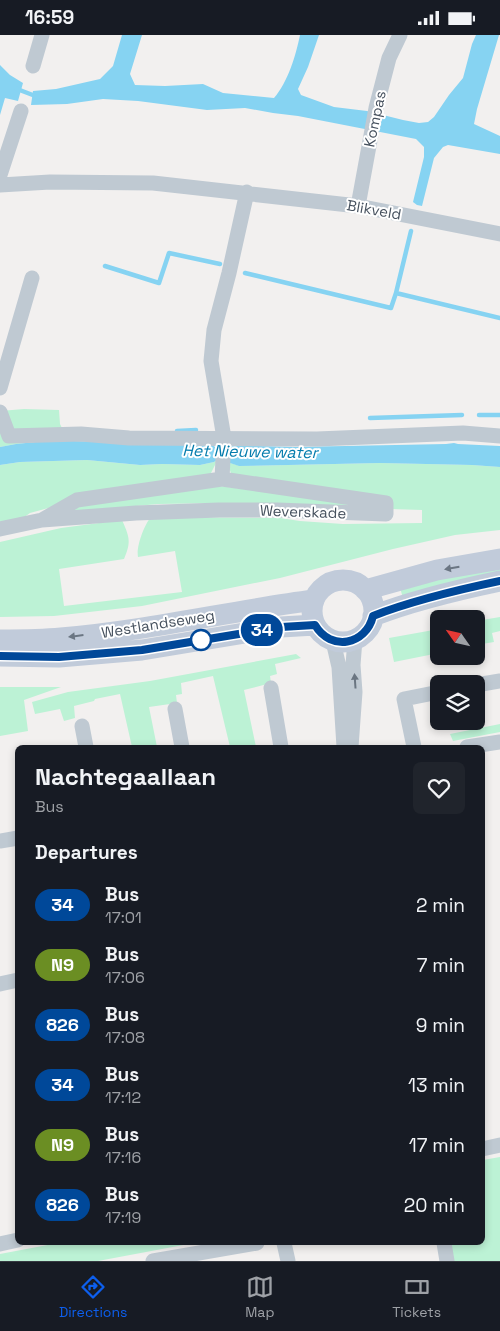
<!DOCTYPE html>
<style>
:root{--surface:#171b24;--page:#20242c;--text:#f1f3f6;--muted:#9ea1a6;--line:#363941;--accent:#0d5fee}
body{margin:0;font-family:"Space Grotesk",sans-serif;background:var(--page);color:var(--text);height:100vh;display:flex;flex-direction:column;font-size:19px;white-space:nowrap}
*{box-sizing:border-box;margin:0}
p{font-size:16px;color:var(--muted)}
.icon{flex:none;width:28px;height:28px;fill:none;stroke:currentColor;stroke-width:2;stroke-linecap:round;stroke-linejoin:round}
.map{position:relative;flex:1;overflow:hidden}
.details{position:absolute;left:15px;top:710px;width:470px;height:500px;display:flex;flex-direction:column;background:var(--surface);border-radius:8px;box-shadow:0 2px 8px #0003}
.details>*{flex:none}
.badge{padding:0 10px;border-radius:16px;font-size:18px;line-height:32px}
.needle{width:32px;rotate:304deg}
.buttons{position:absolute;left:430px;top:575px;display:grid;gap:10px}
.buttons a{display:grid;place-items:center;width:55px;height:55px;border-radius:8px;background:var(--surface);box-shadow:0 2px 8px #0003;font-size:25px}
.map>.badge{position:absolute;translate:-50% -50%;box-shadow:0 0 0 2px #fff}
h2{padding:0 20px;font-size:19px;line-height:45px}
.round{display:grid;place-items:center;flex:none;width:52px;height:52px;border-radius:8px;background:var(--page)}
.summary{display:flex;align-items:center;justify-content:space-between;height:85px;padding:0 20px}
h1{font-size:24px;font-weight:700;line-height:38px}
ul{padding:0;list-style:none}
li{display:flex;align-items:center;gap:15px;height:60px;padding:0 20px}
li div{flex:1}
li b{display:block;font-size:19px}
li em{font-style:normal}
li .badge{min-width:55px;font-weight:700;text-align:center}
.status{display:flex;justify-content:space-between;align-items:center;height:35px;padding:0 25px;background:var(--surface);direction:ltr}
.status svg{height:14px;fill:currentColor}
.menu{display:flex;justify-content:space-around;align-items:center;height:70px;border-top:1px solid var(--line);background:var(--surface);font-size:14px;color:var(--muted)}
.menu a{display:grid;justify-items:center;gap:2px}
.menu .current{color:var(--accent)}
.map>svg:first-child{display:block}
.green{fill:#bcf2d5}
.water{fill:#86d3f2}
.lines{fill:none;stroke-linecap:round;stroke-linejoin:round}
.stream{stroke:#86d3f2;stroke-width:4.5}
.minor{stroke:#bfc9d2;stroke-width:15}
.secondary{stroke:#c1cbda;stroke-width:21}
.oneway{fill:#6b7683}
.oneway2{fill:#6a7581}
.line-casing{stroke:#fff;stroke-width:11}
.line{stroke:#004899;stroke-width:8}
.stop-dot{fill:#fff;stroke:#004899;stroke-width:2.5}
.labels{text-anchor:middle;stroke-width:4;stroke-linejoin:round;paint-order:stroke}
.street-label{font-size:15px;fill:#46515e;stroke:#fff}
.water-label{font-size:16px;font-style:italic;fill:#047cad;stroke:#fff}
</style>
<div class="status"><b>16:59</b><svg viewBox="0 0 49 12"><path d="M0 12V9h3v3zM5 12V6h3v6zM10 12V3h3v9zM15 12V0h3v12zM26 1h20v11H26zM47 4h2v5h-2z"/></svg></div>
<div class="map">
<svg width="500" height="1226" viewBox="0 0 500 1226">
<rect width="100%" height="100%" fill="#f2f0ef"/>
<path class="green" d="M24,374L59,375L60,389L63,395L45,406L16,409L0,412V376Z
M218,424L210,440L52,472L30,478L23,483L0,487V430L20,427L87,425L140,430L162,429L200,430L214,427Z
M227,427L240,431L380,428L472,430L500,432V495L455,500L393,514L280,543L142,571L54,581L0,582V507L61,493L122,485C130,503 131,507 124,524L59,534L64,571L182,557L175,516L138,522C136,512 144,490 151,482L280,483L300,486L343,489L422,488V475L390,474L232,441Z
M211,450L382,471L220,468L158,469L60,478L74,471Z
M500,530V543L403,564L400,552Z
M500,582V596L492,598L494,607L476,610V586Z
M439,594V618L394,627L389,603Z
M296,619L301,623L275,629L277,639L270,641L271,648L244,655L256,712H230L213,641L181,648L182,659L176,660L177,668L149,672L157,712H132L120,659L95,664L94,666L74,671L75,683L64,686L60,674L35,679L32,667L68,657L150,646Z
M0,652H61L24,665L28,696L0,701Z
M500,689V697L453,706L450,699Z
M500,1122V1226H453L449,1208H482L483,1125Z
M58,1208H194L98,1226H0V1219Z"/>
<path class="water" d="M122,0H142L130,39L135,50L165,51L203,49L223,58L274,63C288,47 296,20 300,0H319L308,32L298,54L301,60L334,72L367,76L403,85L419,88L428,87L434,82L449,60L463,43L472,9L476,0H499L477,74L474,89L500,101V119L448,110L443,112L434,123L422,171L417,170L413,167L424,122V112L416,104L298,81L273,78L245,73L207,75L138,66L103,64L67,69L31,70L33,56L56,54L100,44L113,31Z
M0,30L10,40L23,48L18,66L5,63L0,80Z
M45,406H74L213,410L216,413L247,410L258,411L295,412L446,409L454,408L458,409L500,411V432L472,430L380,428L239,431L218,424L214,427L200,430L162,429L140,430L87,425L20,427L0,430V412L16,409Z"/>
<g class="lines">
<path class="stream" d="M17,54L38,62
M105,231L159,248L169,218L220,229
M245,238L391,273L396,258L500,283
M396,258L411,196
M479,380H500
M370,383L462,380
M177,396L196,395"/>
<path class="minor" d="M33,31L42,0
M0,140L21,76
M0,150L50,147L153,148L358,171L500,199
M358,171L376,73L389,23L400,0
M0,353L32,243
M0,377L9,401L81,399L129,403L317,404L463,398L500,401
M222,444L224,403L211,326L214,295L229,238L247,157
M0,494L42,485L136,478L219,475H277L386,479V468L222,444L77,465L42,485
M333,606L339,632L344,712
M476,650L500,646
M271,653L281,712
M175,674L182,712
M82,691L86,712
M351,712L355,657L353,630L355,604
M414,712L404,664L439,657
M467,712L500,707
M0,806L18,803
M0,949L18,945
M482,1114L500,1110
M284,1208L288,1226
M444,1208L447,1226
M0,1209L18,1205
M153,1226L257,1208"/>
<path class="secondary" d="M312 576a31 31 0 1 1 62 0a31 31 0 1 1-62 0Z
M365,555L437,535L500,524
M373,581C414,565 457,555 500,546
M0,605C20,605 41,605 61,603C146,596 230,576 314,565
M0,621L59,622L142,615L281,592L315,590"/>
</g>
<defs><path id="oneway-solid" d="M-6-.8H1V-3.2L6.5 0L1 3.2V.8H-6Z" transform="scale(1.25)"/></defs>
<g class="oneway">
<use href="#oneway-solid" transform="translate(452 533) rotate(170)"/>
<use href="#oneway-solid" transform="translate(76 601) rotate(173)"/>
</g>
<use class="oneway2" href="#oneway-solid" transform="translate(355 646) rotate(-94)"/>
<g class="lines">
<g class="line-casing">
<path id="line" d="M0,621L59,622L142,615L281,592L315,590C331,617 366,610 373,581C414,565 457,555 500,546"/>
</g>
<use href="#line" class="line"/>
</g>
<circle class="stop-dot" cx="201" cy="605" r="10"/>
<g class="labels">
<g class="street-label">
<text transform="translate(375 84) rotate(-78)" y="5">Kompas</text>
<text transform="translate(374 175) rotate(10)" y="5">Blikveld</text>
<text transform="translate(303 477) rotate(2)" y="5">Weverskade</text>
<text transform="translate(158 589) rotate(-9)" y="5">Westlandseweg</text>
</g>
<g class="water-label">
<text transform="translate(250 416) rotate(1)" y="6">Het Nieuwe water</text>
</g>
</g>
</svg>
<div class="buttons">
<a><svg class="needle" viewBox="-14 -14 28 28"><path d="M0-13l5 13h-10z" fill="#e53935"/><path d="M0 13l5-13h-10z" fill="#9ea1a6"/></svg></a>
<a><svg class="icon" aria-label="layers" viewBox="0 0 24 24"><path d="M12 4l9 5-9 5-9-5zM3 14l9 5 9-5"/></svg></a>
</div>
<b class="badge" style="left:262px;top:595px;background:#004899;color:#fff">34</b>
<section class="details">
<div class="summary"><div><h1>Nachtegaallaan</h1><p>Bus</p></div><a class="round"><svg class="icon" aria-label="heart" viewBox="0 0 24 24"><path d="M12 20l-8-8c-3-5 5-10 8-4 3-6 11-1 8 4z"/></svg></a></div>
<h2>Departures</h2>
<ul>
<li><span class="badge" style="background:#004899;color:#fff">34</span><div><b>Bus</b><p>17:01</p></div><em>2 min</em></li>
<li><span class="badge" style="background:#6b8e23;color:#fff">N9</span><div><b>Bus</b><p>17:06</p></div><em>7 min</em></li>
<li><span class="badge" style="background:#004899;color:#fff">826</span><div><b>Bus</b><p>17:08</p></div><em>9 min</em></li>
<li><span class="badge" style="background:#004899;color:#fff">34</span><div><b>Bus</b><p>17:12</p></div><em>13 min</em></li>
<li><span class="badge" style="background:#6b8e23;color:#fff">N9</span><div><b>Bus</b><p>17:16</p></div><em>17 min</em></li>
<li><span class="badge" style="background:#004899;color:#fff">826</span><div><b>Bus</b><p>17:19</p></div><em>20 min</em></li>
</ul>
</section>
</div>
<nav class="menu">
<a class="current"><svg class="icon" aria-label="directions" viewBox="0 0 24 24"><path d="M12 3l9 9-9 9-9-9zM9 14v-3h6M13 9l2 2-2 2"/></svg>Directions</a>
<a><svg class="icon" aria-label="map" viewBox="0 0 24 24"><path d="M3 6l6-2 6 2 6-2v14l-6 2-6-2-6 2zM9 4v14M15 6v14"/></svg>Map</a>
<a><svg class="icon" aria-label="tickets" viewBox="0 0 24 24"><path d="M3 7h18v10H3zM15 7v10"/></svg>Tickets</a>
</nav>
